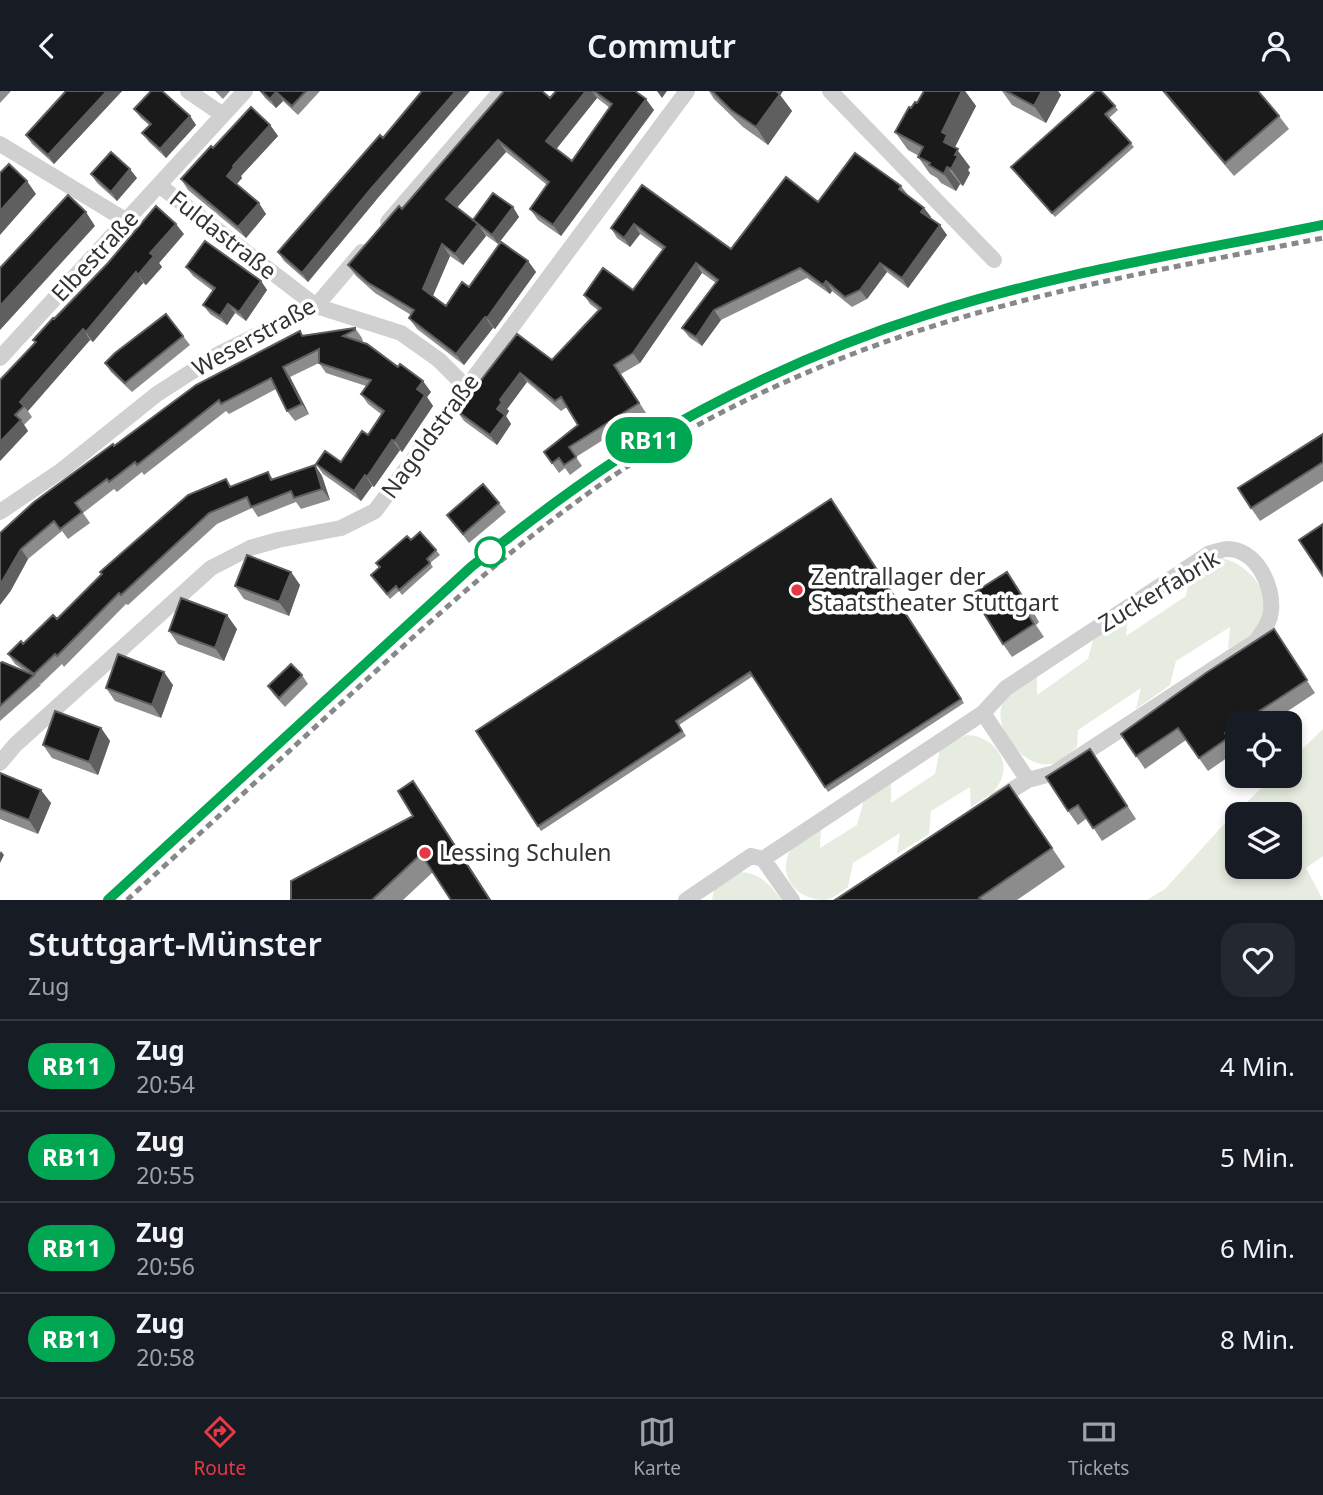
<!DOCTYPE html>
<html lang="de">
<meta charset="utf-8">
<style>
:root{--surface:#171b24;--page:#242831;--text:#f1f3f6;--muted:#9ea1a6;--line:#363941;--accent:#e63946}
body{margin:0;font-family:"Noto Sans",sans-serif;background:var(--page);color:var(--text);height:100vh;display:flex;flex-direction:column;font-size:26px;white-space:nowrap}
*{box-sizing:border-box;margin:0}
p{font-size:23px;color:var(--muted)}
.icon{flex:none;width:38px;height:38px;fill:none;stroke:currentColor;stroke-width:2;stroke-linecap:round;stroke-linejoin:round}
.map{position:relative;height:809px;overflow:hidden}
.details{display:flex;flex-direction:column;background:var(--surface);flex:1}
.details>*{flex:none}
.badge{padding:0 14px;border-radius:23px;font-size:24px;line-height:46px}
.buttons{position:absolute;left:1225px;top:620px;display:grid;gap:14px}
.buttons a{display:grid;place-items:center;width:77px;height:77px;border-radius:14px;background:var(--surface);box-shadow:0 4px 10px #0003;font-size:35px}
.map>.badge{position:absolute;translate:-50% -50%;box-shadow:0 0 0 4px #fff}
.round{display:grid;place-items:center;flex:none;width:74px;height:74px;border-radius:21px;background:var(--page)}
.head{display:flex;align-items:center;justify-content:space-between;height:119px;padding:0 28px}
h1{font-size:33px;font-weight:600;line-height:52px}
ul{padding:0;list-style:none}
li{display:flex;align-items:center;gap:21px;height:91px;padding:0 28px;border-top:2px solid var(--line)}
li div{flex:1}
li b{display:block;font-size:26px}
li em{font-style:normal}
li .badge{min-width:77px;font-weight:700;text-align:center}
header{display:flex;justify-content:space-between;align-items:center;height:91px;padding:0 28px;background:var(--surface);font-size:32px;font-weight:600}
.dock{display:flex;justify-content:space-around;align-items:center;height:98px;border-top:2px solid var(--line);background:var(--surface);font-size:19px;color:var(--muted)}
.dock a{display:grid;justify-items:center;gap:4px}
.dock .on{color:var(--accent)}
.map>svg:first-child{display:block}
.green{fill:#e6ecdf;fill-rule:evenodd}
.lines{fill:none;stroke-linecap:round;stroke-linejoin:round}
.street{stroke:#d0d0d0;stroke-width:16}
.rail{stroke:#888;stroke-width:5;stroke-dasharray:7 5;stroke-linecap:butt}
.wall{fill:#8c8c8c;fill-rule:evenodd}
.shaded-wall{fill:#5f5f5f}
.building{fill:#1a1a1a;stroke:#5f5f5f;stroke-width:2}
.line-casing{stroke:#fff;stroke-width:16}
.line{stroke:#00a651;stroke-width:10}
.stop-dot{fill:#fff;stroke:#00a651;stroke-width:3.5}
.poi-dot{fill:#e63946;stroke:#fff;stroke-width:2.5}
.labels{text-anchor:middle;stroke-width:7;stroke-linejoin:round;paint-order:stroke}
.street-label{font-size:23px;fill:#333;stroke:#fff}
.poi-label{font-size:23px;fill:#333;stroke:#fff;text-anchor:start}
</style>
<header><svg class="icon" aria-label="back" viewBox="0 0 24 24"><path d="M15 5l-7 7 7 7"/></svg>Commutr<svg class="icon" aria-label="person" viewBox="0 0 24 24"><circle cx="12" cy="8" r="4"/><path d="M4 21q1-7 8-7t8 7"/></svg></header>
<div class="map">
<svg width="1323" height="809" viewBox="0 0 1323 809">
<rect width="100%" height="100%" fill="#fff"/>
<path class="green" d="M1218,467C1243,468 1273,500 1264,525C1258,542 1242,549 1228,558L1230,536L1176,570L1170,594L1136,618L1141,597L1078,639L1077,656C1070,661 1062,670 1055,672C1024,682 986,632 1006,606C1013,597 1028,590 1037,583V604L1088,568L1094,545L1128,523L1126,545L1186,505L1190,482L1207,470Z
M1323,638V765L1306,777L1323,809H1147L1165,798L1226,731L1275,684H1290V670ZM1237,723H1290V775H1237Z
M966,644C993,644 1015,671 997,696C991,705 979,710 971,716L970,696L931,720L929,743L897,763L900,742L853,772L848,796C841,801 833,808 824,809C796,809 776,783 791,758C797,749 812,742 821,736L820,757L857,734L864,709L891,691V712L935,683L940,658Z
M738,781C760,781 769,793 782,809H712L715,794Z"/>
<g class="lines">
<path class="street" d="M188,0L223,24
M830,0L994,169
M0,53L127,130
M160,95L316,215L401,242L439,269L466,296
M388,131L501,0
M0,267L245,0
M0,421L62,379L157,303L219,263L316,215L362,161
M983,622L1028,689
M0,672L15,654L211,477L250,457L278,449L341,437L375,420L687,0
M763,768L983,622L1006,597L1210,462C1215,461 1221,459 1226,458C1256,457 1274,495 1271,520C1270,532 1263,540 1256,550L1054,682L1028,689L996,709
M686,809L751,765L763,768L792,809"/>
<path class="rail" d="M108,809L471,476C525,434 580,391 638,355C737,296 845,245 956,214C1077,181 1201,159 1323,134
M127,809C202,741 276,672 350,604C429,531 509,458 597,396C665,348 743,308 820,276C980,209 1153,180 1323,147"/>
</g>
<path class="wall" d="M0,0H11L0,12Z
M65,0H122L54,73L32,53L26,44Z
M215,0H230L223,8Z
M260,0H320L298,24L283,10L276,17L265,7Z
M556,0H635L654,19L561,145L538,129L530,118L547,94L506,61L456,117L473,129L513,116L519,126L498,153L484,143L486,145L463,174L450,165L433,205L446,215L469,196L528,170L536,181L495,238L493,237L464,274L417,238L409,227L411,224L375,202L356,185L348,174L402,118L550,7ZM597,7L610,17L572,70L556,58Z
M709,0H783L780,4L792,20L768,54L743,36L714,8Z
M924,0H965L976,15L955,56L970,76L968,79L970,82L963,95L960,93L956,100L941,92L937,87L930,83L918,66L919,65L908,59L895,41L911,17L917,12Z
M1002,0H1058L1061,4L1046,32L1012,14Z
M1162,0H1258L1279,25L1289,38L1234,85Z
M1115,15L1118,19L1109,27L1134,56L1055,126L1011,76Z
M134,18L190,25L196,34L166,67L149,51L142,42L150,35L141,27Z
M270,34L278,45L241,85L242,87L237,93L266,123L246,147L188,99L181,88L213,57Z
M91,83L137,87L117,110L97,92Z
M642,94L731,158L818,111L901,95L908,104L924,117L931,126L930,127L947,144L908,197L887,181L867,208L852,216L832,200L830,203L807,187L721,229L702,255L689,246L682,237L716,192L702,182L640,272L621,283L646,322L576,366L582,375L570,384L565,377L559,382L544,361L578,334L567,316L561,320L527,291L507,318L509,320L506,325L511,333L497,354L464,330L457,320L517,243L552,269L599,220L590,213L584,204L633,199L663,159L640,143L630,156L617,147L611,137Z
M377,108L308,191L284,170L278,161Z
M184,143L159,172L162,176L146,194L143,192L93,251L90,249L28,320L32,326L24,334L28,340L0,370L35,251L33,249L54,228Z
M186,176L261,190L267,199L246,230L235,222L227,234L210,223L203,214L213,200L193,185Z
M355,237L362,247L363,250L360,251L431,301L427,306L433,315L402,361L400,359L374,396L372,395L361,410L323,383L316,373L341,371L368,344L381,323L368,313L361,303L366,295L326,282L319,272L290,286L309,323L295,330L287,320L276,298L229,323L226,320L144,384L142,381L117,401L114,398L83,422L90,432L68,448L62,440L28,468L10,501L0,442L114,355L300,240L303,244Z
M183,245L190,254L132,301L111,281L105,272Z
M1323,343V390L1260,430L1251,417Z
M315,374L322,385L330,409L301,418L296,411L258,426L252,417L217,433L128,514L126,513L64,576L62,573L41,593L39,592L41,594L0,630V572L25,580L15,573L8,563L57,528L226,388L231,396L268,381L273,388Z
M831,408L964,612L828,701L753,585L679,634L686,645L541,740L476,640Z
M499,412L506,421L469,452L447,424Z
M411,449L436,459L440,464L430,472L433,476L402,504L399,500L390,508L371,484L379,477L376,472Z
M291,481L300,494L289,525L244,508L235,495Z
M1016,494L1039,531L1036,534L1044,546L1012,566L1003,553Z
M237,538L224,570L178,553L169,540Z
M1274,538L1315,602L1270,632H1237V653L1234,655L1237,660L1208,680L1186,649L1145,678L1121,643Z
M302,584L308,593L285,616L274,604L268,595Z
M173,594L161,627L115,610L106,597Z
M101,637L110,650L98,684L52,667L43,654Z
M1099,671L1136,728L1102,750L1087,727L1078,734L1068,720Z
M0,682L51,712L38,743L0,728Z
M413,690L491,809H451L433,781L403,809H291L413,725Z
M1022,713L1065,776L1017,809H835Z"/>
<path class="shaded-wall" d="M107,0H122L54,73L48,64Z
M456,0H470L377,108L308,191L302,182L370,99Z
M586,0H592L597,7L554,61L546,50Z
M657,0H667L662,7Z
M771,0H783L780,4L792,20L768,54L756,36Z
M962,0H965L976,15L955,56L970,76L968,79L970,82L963,95L951,78L942,41Z
M1042,0H1058L1061,4L1046,32L1034,15Z
M276,1L283,10L276,17L270,8Z
M646,8L654,19L561,145L553,134Z
M190,25L196,34L166,67L160,58Z
M270,34L278,45L241,85L242,87L234,96L227,85L233,75Z
M498,49L506,61L454,120L446,108Z
M947,76L960,93L956,100L944,83Z
M130,78L137,87L117,110L111,101Z
M27,90L36,103L0,144V120Z
M259,112L266,123L246,147L238,136Z
M513,116L519,126L498,153L492,144Z
M924,117L931,126L928,130L921,121Z
M86,121L95,135L0,239V215Z
M176,133L184,143L159,172L162,176L146,194L138,184L150,162Z
M478,133L486,145L463,174L455,163Z
M634,133L640,143L630,156L624,147Z
M940,134L947,144L908,197L902,187Z
M442,153L450,165L431,209L423,198Z
M528,170L536,181L495,238L487,227Z
M696,172L702,182L640,272L633,262Z
M880,172L887,181L867,208L860,199Z
M136,181L143,192L93,251L86,241Z
M261,190L267,199L246,230L239,221Z
M826,190L832,200L830,203L823,194Z
M228,213L235,222L227,234L220,225Z
M714,219L721,229L702,255L696,246Z
M485,226L493,237L464,274L456,263Z
M83,238L90,249L28,320L20,311Z
M283,276L290,286L309,323L302,313Z
M520,282L527,291L507,318L509,320L506,325L511,333L497,354L490,344L497,318L500,309Z
M423,290L431,301L427,306L433,315L402,361L395,350L417,298Z
M21,329L28,340L0,370V351Z
M392,349L400,359L374,396L367,386Z
M315,374L322,385L330,409L322,398Z
M365,384L372,395L361,410L354,400Z
M21,458L28,468L10,501L0,514V494Z
M291,481L300,494L289,525L279,511Z
M1007,481L1016,494L1039,531L1030,518Z
M227,524L237,538L224,570L215,557Z
M164,581L173,594L161,627L152,614Z
M101,637L110,650L98,684L89,671Z
M413,690L425,707L491,809H490Z
M41,699L51,712L38,743L29,729Z
M1,760L4,764L0,772V762Z"/>
<path class="building" d="M66,0H107L48,64L26,44Z
M151,0H162L190,25L160,58L142,42L151,33L134,18Z
M261,0H306L292,15L276,1L270,8Z
M422,0H456L370,99L302,182L278,161L380,44L383,47Z
M504,0H542L550,7L556,0H586L546,50L572,70L612,13L594,0H635L646,8L553,134L530,118L549,91L498,49L446,108L478,133L455,163L442,153L423,198L446,215L462,191L469,196L501,151L528,170L487,227L485,226L456,263L409,227L414,219L367,191L348,174L399,115L402,118Z
M712,0H776L780,3L756,36L731,19Z
M924,0H962L942,41L947,44L944,51L958,58L955,64L958,65L951,78L947,76L944,83L929,74L930,72L918,66L923,56L895,41L909,16L911,17L915,11L917,12Z
M1006,0H1042L1034,15Z
M1096,0H1101L1115,15L1105,23L1131,52L1052,122L1011,76Z
M1164,0H1258L1279,25L1225,72Z
M251,16L270,34L233,75L234,76L227,85L259,112L238,136L181,88L211,55L213,57Z
M111,61L130,78L111,101L91,83Z
M855,62L901,95L899,98L924,117L921,121L940,134L902,187L880,172L860,199L845,206L826,190L823,194L800,177L714,219L696,246L682,237L718,189L696,172L633,262L614,274L639,312L569,356L576,366L564,374L559,367L552,372L544,361L578,334L561,306L555,310L520,282L500,309L502,311L497,318L505,324L490,344L457,320L517,243L552,269L601,217L584,204L603,177L633,199L665,156L634,133L624,147L611,137L642,94L731,158L786,86L818,111Z
M9,73L27,90L0,120V82Z
M493,102L513,116L492,144L473,129Z
M68,104L86,121L0,215V177Z
M156,115L176,133L150,162L154,165L138,184L136,181L86,241L83,238L20,311L24,315L15,324L21,329L0,351V289L36,251L33,249L53,227L54,228L108,172Z
M205,150L261,190L239,221L228,213L220,225L203,214L215,197L186,176Z
M166,223L183,245L125,292L105,272L115,262Z
M355,237V239L343,245L367,253L398,276L400,273L423,290L417,298L425,304L395,350L392,349L367,386L365,384L354,400L316,373L325,360L341,371L362,340L368,344L384,320L361,303L371,289L319,272V258L283,276L302,313L287,320L271,287L221,313L219,309L137,374L135,371L109,391L107,388L75,412L82,421L60,438L54,430L21,458L0,494V442L34,411L113,353L114,355L196,294L300,240L302,245Z
M1323,343V371L1251,417L1238,397Z
M315,374L322,398L294,407L291,400L251,416L247,406L209,422L121,504L119,502L57,565L55,563L34,583L8,563L21,550L23,553L53,524L57,528L102,483L100,481L188,404L226,388L230,396L268,381L271,389Z
M483,393L499,412L463,443L447,424Z
M831,408L961,608L825,696L750,581L676,630L682,640L538,735L476,640Z
M1323,433V485L1299,449Z
M420,441L436,459L427,468L430,472L399,499L396,495L387,503L371,484L380,476L376,472L407,445L411,449Z
M247,464L291,481L279,511L235,495Z
M1007,481L1030,518L1026,520L1034,533L1003,553L972,503Z
M181,507L227,524L215,557L169,540Z
M1274,538L1307,589L1241,632H1237V634L1225,642L1228,647L1199,667L1178,637L1136,665L1121,643L1206,582Z
M118,563L164,581L152,614L106,597Z
M2,571L34,584L0,615V572Z
M291,573L302,584L279,607L268,595Z
M55,620L101,637L89,671L43,654Z
M1090,658L1127,715L1093,737L1078,714L1068,720L1046,686Z
M0,682L41,699L29,729L0,718Z
M413,690L490,809H451L421,763L372,809H291V790L413,725L398,700Z
M1009,694L1052,757L979,807L981,809H835Z"/>
<g class="lines">
<g class="line-casing">
<path id="line" d="M108,809L471,476C525,434 580,391 638,355C729,301 825,256 926,224C1055,182 1191,161 1323,134"/>
</g>
<use href="#line" class="line"/>
</g>
<circle class="stop-dot" cx="490" cy="461" r="14"/>
<g class="poi-dot">
<circle cx="797" cy="499" r="7"/>
<circle cx="425" cy="762" r="7"/>
</g>
<g class="labels">
<g class="street-label">
<text transform="translate(223 144) rotate(38)" y="8">Fuldastraße</text>
<text transform="translate(95 165) rotate(-47)" y="8">Elbestraße</text>
<text transform="translate(254 246) rotate(-29)" y="8">Weserstraße</text>
<text transform="translate(430 345) rotate(-54)" y="8">Nagoldstraße</text>
<text transform="translate(1159 500) rotate(-31)" y="8">Zuckerfabrik</text>
</g>
<g class="poi-label">
<text x="811" y="494">Zentrallager der<tspan x="811" dy="26">Staatstheater Stuttgart</tspan></text>
<text x="439" y="770">Lessing Schulen</text>
</g>
</g>
</svg>
<div class="buttons">
<a><svg class="icon" aria-label="locate" viewBox="0 0 24 24"><circle cx="12" cy="12" r="6"/><path d="M12 2v4M12 18v4M2 12h4M18 12h4"/></svg></a>
<a><svg class="icon" aria-label="layers" viewBox="0 0 24 24"><path d="M12 4l9 5-9 5-9-5zM3 14l9 5 9-5"/></svg></a>
</div>
<b class="badge" style="left:649px;top:349px;background:#00a651;color:#fff">RB11</b>
</div>
<section class="details">
<div class="head"><div><h1>Stuttgart-Münster</h1><p>Zug</p></div><a class="round"><svg class="icon" aria-label="heart" viewBox="0 0 24 24"><path d="M12 20l-8-8c-3-5 5-10 8-4 3-6 11-1 8 4z"/></svg></a></div>
<ul>
<li><span class="badge" style="background:#00a651;color:#fff">RB11</span><div><b>Zug</b><p>20:54</p></div><em>4 Min.</em></li>
<li><span class="badge" style="background:#00a651;color:#fff">RB11</span><div><b>Zug</b><p>20:55</p></div><em>5 Min.</em></li>
<li><span class="badge" style="background:#00a651;color:#fff">RB11</span><div><b>Zug</b><p>20:56</p></div><em>6 Min.</em></li>
<li><span class="badge" style="background:#00a651;color:#fff">RB11</span><div><b>Zug</b><p>20:58</p></div><em>8 Min.</em></li>
</ul>
</section>
<nav class="dock">
<a class="on"><svg class="icon" aria-label="directions" viewBox="0 0 24 24"><path d="M12 3l9 9-9 9-9-9zM9 14v-3h6M13 9l2 2-2 2"/></svg>Route</a>
<a><svg class="icon" aria-label="map" viewBox="0 0 24 24"><path d="M3 6l6-2 6 2 6-2v14l-6 2-6-2-6 2zM9 4v14M15 6v14"/></svg>Karte</a>
<a><svg class="icon" aria-label="tickets" viewBox="0 0 24 24"><path d="M3 7h18v10H3zM15 7v10"/></svg>Tickets</a>
</nav>
